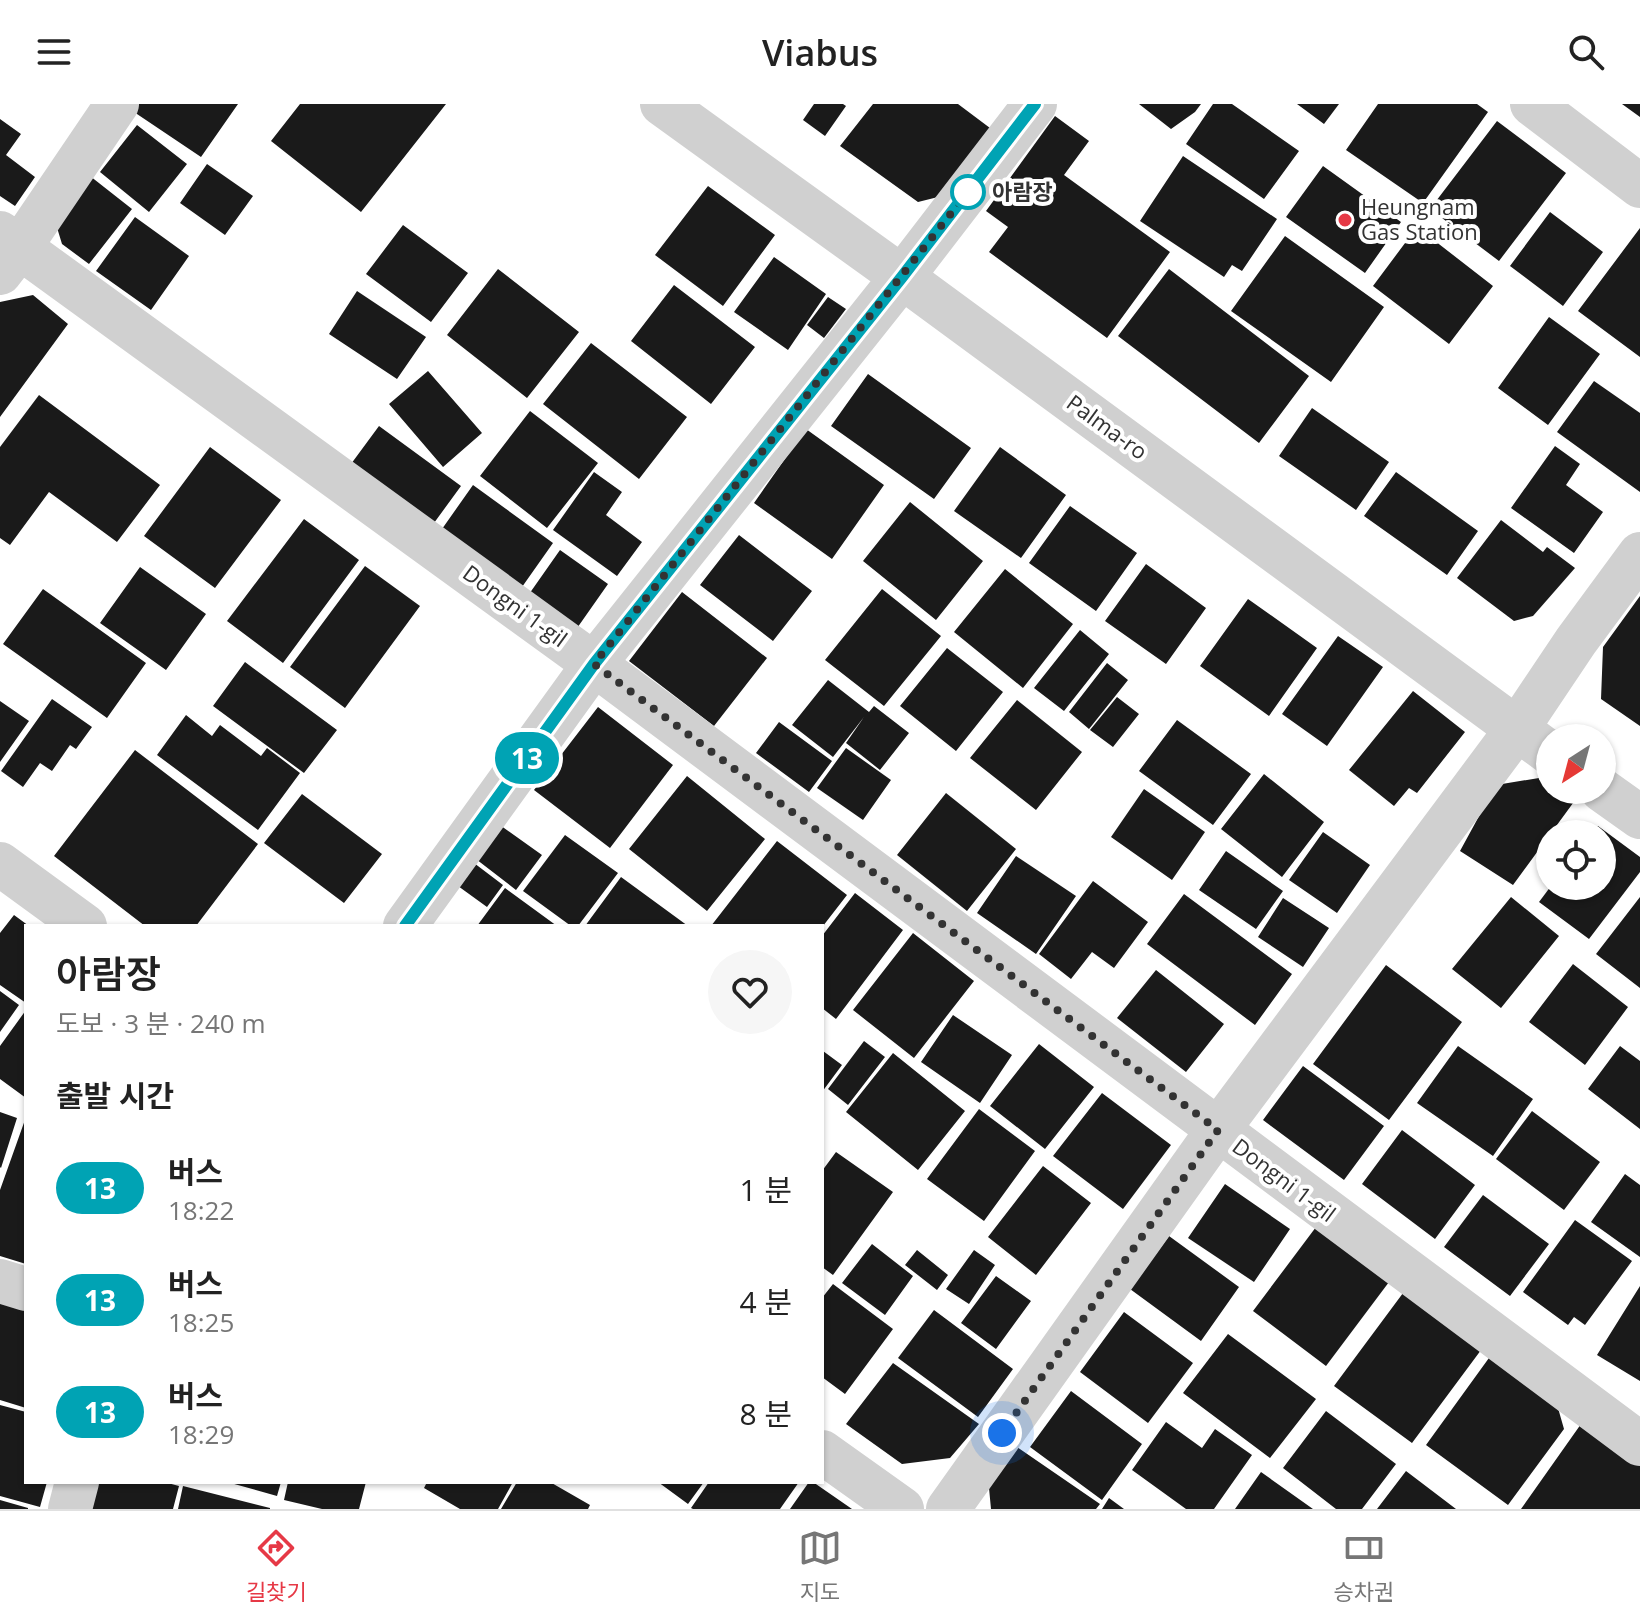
<!DOCTYPE html>
<html lang="ko">
<meta charset="utf-8">
<style>
:root{--surface:#fff;--page:#f6f6f6;--text:#222;--muted:#767676;--line:#e0e0e0;--accent:#e63946}
body{margin:0;font-family:"Open Sans","Noto Sans KR",sans-serif;background:var(--page);color:var(--text);height:100vh;display:flex;flex-direction:column;font-size:30px;white-space:nowrap}
*{box-sizing:border-box;margin:0}
p{font-size:26px;color:var(--muted)}
.icon{flex:none;width:44px;height:44px;fill:none;stroke:currentColor;stroke-width:2;stroke-linecap:round;stroke-linejoin:round}
.map{position:relative;flex:1;overflow:hidden}
.details{position:absolute;left:24px;top:820px;width:800px;height:560px;display:flex;flex-direction:column;background:var(--surface);border-radius:0px;box-shadow:0 2px 6px #0004}
.details>*{flex:none}
.badge{padding:0 16px;border-radius:26px;font-size:28px;line-height:52px}
.needle{width:52px;rotate:216deg}
.fabs{position:absolute;left:1536px;top:620px;display:grid;gap:16px}
.fabs a{display:grid;place-items:center;width:80px;height:80px;border-radius:50%;background:var(--surface);box-shadow:0 2px 6px #0004;font-size:40px}
.you{position:absolute;width:40px;height:40px;margin:-20px;border:6px solid #fff;border-radius:50%;background:#1a73e8;box-shadow:0 0 0 12px #1a73e833}
.map>.badge{position:absolute;translate:-50% -50%;box-shadow:0 0 0 4px #fff}
h2{padding:0 32px;font-size:30px;line-height:72px}
.round{display:grid;place-items:center;flex:none;width:84px;height:84px;border-radius:42px;background:var(--page)}
.head{display:flex;align-items:center;justify-content:space-between;height:136px;padding:0 32px}
h1{font-size:38px;font-weight:600;line-height:60px}
ul{padding:0;list-style:none}
li{display:flex;align-items:center;gap:24px;height:112px;padding:0 32px}
li div{flex:1}
li b{display:block;font-size:30px}
li em{font-style:normal}
li .badge{min-width:88px;font-weight:700;text-align:center}
header{display:flex;justify-content:space-between;align-items:center;height:104px;padding:0 32px;background:var(--surface);font-size:36px;font-weight:600}
.menu{display:flex;justify-content:space-around;align-items:center;height:112px;border-top:2px solid var(--line);background:var(--surface);font-size:22px;color:var(--muted)}
.menu a{display:grid;justify-items:center;gap:4px}
.menu .selected{color:var(--accent)}
.map>svg:first-child{display:block}
.building{fill:#1a1a1a}
.lines{fill:none;stroke-linecap:round;stroke-linejoin:round}
.minor{stroke:#d0d0d0;stroke-width:44}
.line-casing{stroke:#fff;stroke-width:18}
.line{stroke:#00a3b4;stroke-width:12}
.walk{stroke:#333;stroke-width:8;stroke-dasharray:0 14.4}
.stop-dot{fill:#fff;stroke:#00a3b4;stroke-width:4}
.poi-dot{fill:#e63946;stroke:#fff;stroke-width:3}
.labels{text-anchor:middle;stroke-width:8;stroke-linejoin:round;paint-order:stroke}
.stop-label{font-size:22px;font-weight:bold;fill:#333;stroke:#fff;text-anchor:start}
.poi-label{font-size:22px;fill:#333;stroke:#fff;text-anchor:start}
.street-label{font-size:22px;fill:#333;stroke:#fff}
</style>
<header><svg class="icon" aria-label="menu" viewBox="0 0 24 24"><path d="M4 6h16M4 12h16M4 18h16"/></svg>Viabus<svg class="icon" aria-label="search" viewBox="0 0 24 24"><circle cx="10" cy="10" r="6"/><path d="M15 15l6 6"/></svg></header>
<div class="map">
<svg width="1640" height="1405" viewBox="0 0 1640 1405">
<rect width="100%" height="100%" fill="#fff"/>
<path class="building" d="M139,0H238L201,53L134,8Z
M300,0H446L361,108L271,37Z
M814,0H843L846,2L825,32L803,16Z
M873,0H958L998,30L954,89L918,98L840,42Z
M1139,0H1201L1195,8L1171,25Z
M1213,0H1232L1299,47L1264,95L1186,40Z
M1297,0H1339L1324,20Z
M1378,0H1477L1488,8L1423,99L1346,46Z
M1622,0H1640V13Z
M1055,12L1089,37L1064,71L1170,148L1107,234L989,148L1008,123L986,107Z
M0,15L21,30L6,51L35,73L15,102L0,92Z
M1497,17L1566,69L1499,157L1430,105Z
M137,21L187,60L149,108L100,68Z
M1183,52L1277,115L1242,167L1232,161L1224,173L1140,117Z
M207,60L253,92L225,131L180,99Z
M1323,62L1401,118L1365,169L1286,113Z
M90,72L132,105L89,160L62,140L55,117Z
M708,82L775,131L723,202L655,151Z
M1550,108L1603,148L1563,202L1510,162Z
M135,113L189,152L151,206L96,167Z
M403,121L468,169L431,218L366,170Z
M1417,123L1493,182L1449,240L1373,182Z
M1640,124V253L1578,207Z
M1285,132L1384,203L1331,278L1231,207Z
M774,153L826,190L788,246L734,208Z
M498,165L579,228L527,294L447,231Z
M1169,165L1309,272L1259,339L1118,232Z
M674,181L755,243L711,300L631,237Z
M357,187L426,233L397,275L329,230Z
M33,191L68,220L0,313V198Z
M828,193L846,205L824,234L807,221Z
M1549,213L1600,250L1548,321L1498,284Z
M591,239L687,313L639,375L543,300Z
M428,267L482,329L443,363L389,300Z
M868,270L971,344L934,395L831,322Z
M1594,277L1640,309V388L1557,328Z
M39,291L160,381L117,438L49,388L10,441L0,434V343Z
M1312,304L1389,358L1356,406L1279,352Z
M530,307L598,359L547,424L480,372Z
M379,322L461,382L434,419L351,360Z
M806,325L884,381L832,455L754,399Z
M1555,342L1580,360L1566,381L1603,408L1574,449L1511,404Z
M210,343L281,396L215,484L144,432Z
M1000,343L1066,391L1021,454L954,407Z
M594,368L622,388L606,411L642,438L617,472L553,426Z
M1396,368L1478,427L1447,471L1364,412Z
M473,381L553,439L522,483L442,425Z
M910,398L983,457L936,516L863,457Z
M1070,402L1137,449L1096,507L1029,459Z
M304,415L359,456L283,559L227,517Z
M1501,416L1543,448L1547,443L1575,464L1533,512L1514,517L1457,474Z
M739,431L812,487L773,537L700,481Z
M560,446L608,480L575,527L527,493Z
M1146,460L1206,504L1166,560L1105,517Z
M365,462L420,502L345,604L290,563Z
M140,463L206,510L166,566L100,519Z
M1005,465L1073,520L1023,584L954,528Z
M43,485L146,559L107,614L3,540Z
M882,485L941,532L884,602L825,556Z
M682,488L767,554L714,622L629,557Z
M1640,492V622L1601,595L1603,543Z
M1248,495L1317,544L1269,612L1200,562Z
M1080,526L1109,550L1064,607L1034,584Z
M1338,532L1383,563L1327,642L1282,610Z
M947,544L1003,588L956,647L900,602Z
M245,558L337,626L304,669L213,602Z
M1107,559L1128,576L1089,625L1069,608Z
M828,576L869,608L874,602L909,629L880,666L846,639L864,613L833,653L792,621Z
M1413,587L1465,628L1417,689L1409,684L1394,702L1349,666Z
M1117,593L1139,610L1113,643L1090,626Z
M52,595L92,623L76,645L70,641L52,667L40,659L23,683L1,667Z
M1017,596L1082,648L1036,706L970,654Z
M0,597L29,617L0,658Z
M598,603L673,661L610,744L534,686Z
M186,611L212,632L220,621L261,652L267,644L300,669L258,726L157,651Z
M1177,616L1251,670L1213,721L1139,667Z
M779,618L832,657L809,688L756,649Z
M846,644L891,676L863,716L817,684Z
M135,646L258,740L196,822H145L54,752Z
M1264,670L1324,718L1282,773L1221,725Z
M687,672L765,735L707,807L629,745Z
M1539,674L1550,680V686H1561L1576,695L1513,781L1460,747L1496,681Z
M1144,685L1205,728L1172,776L1111,733Z
M946,689L1016,745L967,807L897,751Z
M302,690L382,750L344,799L264,739Z
M497,719L542,751L516,786L472,752Z
M1598,722L1640,753V768L1589,835L1539,798L1551,782H1602V730H1591Z
M1323,728L1370,761L1337,809L1289,776Z
M565,731L618,769L578,822H571L523,787Z
M777,737L847,791L823,822H711Z
M1226,747L1283,787L1256,825L1199,786Z
M1016,752L1076,792L1036,850L977,809Z
M474,759L503,781L487,803L458,782Z
M621,773L688,822H585Z
M1093,777L1148,818L1114,864L1092,848L1071,875L1039,850Z
M505,784L557,822H477Z
M855,789L903,826L836,915L822,904V832Z
M1184,790L1292,870L1255,921L1147,840Z
M1511,793L1559,832L1501,904L1452,865Z
M1640,793V884L1596,850Z
M1283,794L1329,824L1303,863L1258,833Z
M14,811L29,822H26V899L0,881V829Z
M913,829L974,877L914,954L853,906Z
M1573,860L1628,903L1585,961L1529,918Z
M1386,861L1462,918L1389,1016L1313,960Z
M1156,866L1224,920L1186,968L1117,914Z
M0,887L19,901L0,928Z
M26,906V994L0,975V942Z
M953,911L1012,951L980,999L921,958Z
M864,937L885,953L848,1001L828,985Z
M1039,940L1094,983L1045,1045L990,1002Z
M1458,942L1533,995L1493,1052L1417,999Z
M1620,942L1640,957V1025L1588,985Z
M823,947L842,961L822,988V949Z
M893,949L965,1007L918,1066L846,1008Z
M1303,962L1384,1022L1344,1076L1263,1016Z
M1102,989L1171,1041L1123,1105L1053,1052Z
M979,1005L1035,1047L984,1117L927,1075Z
M1532,1007L1600,1058L1564,1106L1496,1055Z
M0,1008L17,1014L1,1064L0,1063Z
M26,1013V1160L0,1152V1086Z
M1402,1026L1475,1081L1435,1135L1362,1080Z
M836,1048L893,1088L833,1171L822,1163V1067Z
M1043,1062L1091,1099L1036,1171L988,1133Z
M1625,1070L1640,1081V1153L1591,1118Z
M1225,1080L1290,1125L1254,1178L1188,1134Z
M1483,1091L1549,1140L1510,1192L1444,1143Z
M1575,1116L1632,1157L1585,1221L1574,1213L1568,1221L1523,1188Z
M1316,1123L1389,1178L1326,1262L1253,1207Z
M1169,1132L1239,1183L1201,1237L1130,1185Z
M872,1140L913,1172L885,1211L842,1179Z
M917,1146L948,1171L937,1186L905,1161Z
M974,1146L995,1161L969,1200L946,1185Z
M996,1172L1031,1197L996,1245L961,1219Z
M833,1180L893,1225L845,1290L822,1273V1194Z
M1640,1182V1277L1597,1251Z
M1406,1185L1484,1242L1412,1339L1334,1282Z
M0,1188L26,1197V1304L0,1296Z
M934,1206L1013,1265L978,1313L898,1254Z
M1124,1208L1193,1259L1148,1319L1080,1268Z
M1228,1230L1316,1295L1270,1354L1183,1289Z
M1494,1247L1552,1283L1564,1325L1508,1401L1426,1341Z
M893,1259L979,1320L950,1354L902,1360L846,1320Z
M1071,1287L1142,1340L1102,1396L1030,1343Z
M0,1301L26,1308V1378H47L40,1403L0,1392Z
M1326,1307L1396,1360L1362,1405H1336L1283,1364Z
M1166,1318L1202,1344L1215,1325L1252,1351L1214,1405H1186L1132,1366Z
M1581,1320L1640,1361V1405H1521Z
M1017,1343L1100,1400L1096,1405H991L989,1384Z
M1406,1367L1456,1405H1377Z
M1261,1368L1313,1405H1235Z
M90,1378H164L179,1382L173,1405H83Z
M227,1378H281L277,1392Z
M288,1378H366L359,1405H322L284,1396Z
M427,1378H513L498,1405H460L424,1384Z
M517,1378H550L590,1401L588,1405H501Z
M658,1378H704L688,1400Z
M709,1378H799L780,1405H693L691,1404Z
M809,1378H813L852,1405H790Z
M183,1382L270,1404V1405H178Z
M1109,1394L1124,1405H1102Z
M0,1396L28,1404V1405H0Z"/>
<g class="lines">
<path class="minor" d="M662,0L902,173L1550,649
M1532,0L1640,82
M0,129L594,560L1640,1340
M0,169L20,143L117,0
M1602,686L1640,713
M0,760L85,822
M405,822L594,560L902,173L1035,0
M0,1177L26,1185
M822,1348L902,1405
M70,1405L77,1378
M948,1405L1218,1026L1517,625L1576,537L1640,450"/>
</g>
<g class="lines">
<g class="line-casing">
<path id="line" d="M405,822L594,560L902,173L1035,0"/>
</g>
<use href="#line" class="line"/>
<path class="walk" d="M968,88L594,560L1218,1026L1002,1329"/>
</g>
<circle class="stop-dot" cx="968" cy="88" r="16"/>
<circle class="poi-dot" cx="1345" cy="116" r="8"/>
<g class="labels">
<g class="stop-label">
<text x="992" y="96">아람장</text>
</g>
<g class="poi-label">
<text x="1361" y="111">Heungnam<tspan x="1361" dy="25">Gas Station</tspan></text>
</g>
<g class="street-label">
<text transform="translate(1107 323) rotate(36)" y="8">Palma-ro</text>
<text transform="translate(515 502) rotate(36)" y="8">Dongni 1-gil</text>
<text transform="translate(1284 1076) rotate(37)" y="8">Dongni 1-gil</text>
</g>
</g>
</svg>
<div class="fabs">
<a><svg class="needle" viewBox="-14 -14 28 28"><path d="M0-13l5 13h-10z" fill="#e53935"/><path d="M0 13l5-13h-10z" fill="#767676"/></svg></a>
<a><svg class="icon" aria-label="locate" viewBox="0 0 24 24"><circle cx="12" cy="12" r="6"/><path d="M12 2v4M12 18v4M2 12h4M18 12h4"/></svg></a>
</div>
<div class="you" style="left:1002px;top:1329px"></div>
<b class="badge" style="left:527px;top:654px;background:#00a3b4;color:#fff">13</b>
<section class="details">
<div class="head"><div><h1>아람장</h1><p>도보 · 3 분 · 240 m</p></div><a class="round"><svg class="icon" aria-label="heart" viewBox="0 0 24 24"><path d="M12 20l-8-8c-3-5 5-10 8-4 3-6 11-1 8 4z"/></svg></a></div>
<h2>출발 시간</h2>
<ul>
<li><span class="badge" style="background:#00a3b4;color:#fff">13</span><div><b>버스</b><p>18:22</p></div><em>1 분</em></li>
<li><span class="badge" style="background:#00a3b4;color:#fff">13</span><div><b>버스</b><p>18:25</p></div><em>4 분</em></li>
<li><span class="badge" style="background:#00a3b4;color:#fff">13</span><div><b>버스</b><p>18:29</p></div><em>8 분</em></li>
</ul>
</section>
</div>
<nav class="menu">
<a class="selected"><svg class="icon" aria-label="directions" viewBox="0 0 24 24"><path d="M12 3l9 9-9 9-9-9zM9 14v-3h6M13 9l2 2-2 2"/></svg>길찾기</a>
<a><svg class="icon" aria-label="map" viewBox="0 0 24 24"><path d="M3 6l6-2 6 2 6-2v14l-6 2-6-2-6 2zM9 4v14M15 6v14"/></svg>지도</a>
<a><svg class="icon" aria-label="tickets" viewBox="0 0 24 24"><path d="M3 7h18v10H3zM15 7v10"/></svg>승차권</a>
</nav>
